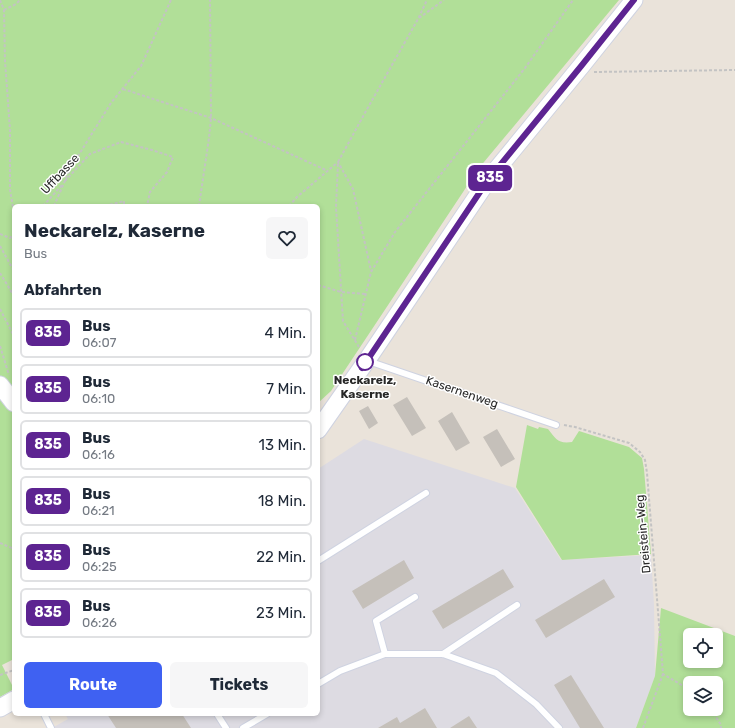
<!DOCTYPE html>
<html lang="de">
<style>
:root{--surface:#fff;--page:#f6f6f7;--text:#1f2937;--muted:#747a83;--line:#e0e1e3;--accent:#3f61f2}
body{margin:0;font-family:Rubik,sans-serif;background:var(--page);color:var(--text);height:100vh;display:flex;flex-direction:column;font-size:15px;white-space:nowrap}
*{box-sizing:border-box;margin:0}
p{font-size:13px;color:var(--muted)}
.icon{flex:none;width:22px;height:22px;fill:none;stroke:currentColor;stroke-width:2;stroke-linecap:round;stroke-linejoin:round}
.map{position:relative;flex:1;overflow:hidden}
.drawer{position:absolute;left:12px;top:204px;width:308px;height:512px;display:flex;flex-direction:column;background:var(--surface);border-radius:6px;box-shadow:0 2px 6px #0003}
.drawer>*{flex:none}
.badge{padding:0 8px;border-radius:6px;font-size:14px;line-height:26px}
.controls{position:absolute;left:683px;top:628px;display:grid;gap:8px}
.controls a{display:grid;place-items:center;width:40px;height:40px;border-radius:6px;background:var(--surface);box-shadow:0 2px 6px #0003;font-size:20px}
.map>.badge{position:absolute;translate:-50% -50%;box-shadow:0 0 0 2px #fff}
h2{padding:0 12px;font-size:15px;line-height:36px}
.round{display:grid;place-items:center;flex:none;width:42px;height:42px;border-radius:6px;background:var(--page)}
.summary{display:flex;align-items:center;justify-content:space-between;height:68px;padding:0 12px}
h1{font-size:19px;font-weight:700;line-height:30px}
.cta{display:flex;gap:8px;margin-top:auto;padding:8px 12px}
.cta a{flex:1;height:46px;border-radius:6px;background:var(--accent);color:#fff;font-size:16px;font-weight:700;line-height:46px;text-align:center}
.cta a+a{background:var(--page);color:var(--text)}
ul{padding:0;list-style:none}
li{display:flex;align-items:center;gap:12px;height:50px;margin:0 8px 6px;padding:0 4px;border:2px solid var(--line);border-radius:6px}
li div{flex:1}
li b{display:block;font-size:15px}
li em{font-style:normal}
li .badge{min-width:44px;font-weight:700;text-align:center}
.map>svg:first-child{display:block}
.industrial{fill:#dddbe2}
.green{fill:#b1df98;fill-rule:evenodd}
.building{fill:#c5c0ba}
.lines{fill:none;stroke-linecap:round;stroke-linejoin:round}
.lane-casing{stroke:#cfd3e1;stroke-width:8}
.secondary-casing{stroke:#cfd3e1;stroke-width:19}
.path{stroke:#c3c3c3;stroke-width:2;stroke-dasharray:3 2;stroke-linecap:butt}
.lane{stroke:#fff;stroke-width:6}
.secondary{stroke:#fff;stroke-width:17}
.line-casing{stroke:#fff;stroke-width:9}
.line{stroke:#5d2491;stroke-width:6}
.stop-dot{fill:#fff;stroke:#5d2491;stroke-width:2}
.labels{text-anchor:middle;stroke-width:3;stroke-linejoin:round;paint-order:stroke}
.street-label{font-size:12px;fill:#282828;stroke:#fff}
.stop-label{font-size:12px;font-weight:bold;fill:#282828;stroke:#fff}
</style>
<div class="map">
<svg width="735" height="728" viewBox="0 0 735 728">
<rect width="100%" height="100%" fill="#eae3da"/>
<path class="industrial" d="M364,439L515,488L561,560L651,555L654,605L655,676L636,728H52L68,719L65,714H318V469Z"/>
<path class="green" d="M0,0H619L479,168L331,391L318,403V206H14V659L2,665L14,689L0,697Z
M527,425L538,429L539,427L548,429C556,439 558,444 572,442L579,431L629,447L642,458L644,469L651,554L562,560L516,487Z
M661,608L735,636V728H636L655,676ZM690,635H716V661H690ZM690,683H716V709H690Z"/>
<path class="building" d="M407,397L426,428L412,436L393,405Z
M368,406L378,423L369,429L359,411Z
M452,412L470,443L456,451L438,421Z
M497,429L515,459L501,467L483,437Z
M404,560L414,578L363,609L352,591Z
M503,569L514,587L443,629L432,611Z
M604,579L615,597L546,638L535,620Z
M571,675L604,728H580L554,685Z
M425,708L437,728H378L397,717L400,723Z
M107,714H182L191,728H116Z
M469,716L477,728H450Z"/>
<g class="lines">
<g class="lane-casing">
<path id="lane" d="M368,361L556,425
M318,561L426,493
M385,654L376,621L415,597
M443,654L517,605
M318,684L340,671L385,654H443L496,673L536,704L559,728
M44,714L51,728
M217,714L226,728
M243,728L267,714"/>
</g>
<g class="secondary-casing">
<path id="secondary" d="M0,385L14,403
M318,430L367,360L488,180L582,65L634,0
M0,708L14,700"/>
</g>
<path class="path" d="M0,0L4,10L5,61L10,130V190L14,213
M4,10L16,4L20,0
M419,18L444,0
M594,72L735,70
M123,89L211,118L328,171
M65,181L90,154L121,142L152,150L173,157L167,172L150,192L147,206
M43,206L62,185
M54,206L70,169L111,103L141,66L171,0
M105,206L124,201V206
M199,206L209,138L211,118L210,0
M289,206L297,197L338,162L353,189L371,271
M0,234L10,238L14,234
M0,246L14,271
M0,273L14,296
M318,285L341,292L365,294
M0,309L14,336
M355,340L371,272L395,232L525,68L573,0
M0,346L9,375
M359,347L343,321L336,207L338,162L366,111L418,19L427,0
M564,425L575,427L629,443L640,452L645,460L647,473L663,674L690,690
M0,543L14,549
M0,675L14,670
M711,709L721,725V728
M643,728L663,674"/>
<use href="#lane" class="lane"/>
<use href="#secondary" class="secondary"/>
</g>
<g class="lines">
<g class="line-casing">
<path id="line" d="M362,368L488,180L582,65L634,0"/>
</g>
<use href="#line" class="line"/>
</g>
<circle class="stop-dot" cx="365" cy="362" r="8"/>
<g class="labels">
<g class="street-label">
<text transform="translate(60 174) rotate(-47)" y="4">Uffbasse</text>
<text transform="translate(462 392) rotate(19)" y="4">Kasernenweg</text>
<text transform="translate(643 534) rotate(-95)" y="4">Dreistein-Weg</text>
</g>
<g class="stop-label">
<text x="365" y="384">Neckarelz,<tspan x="365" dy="14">Kaserne</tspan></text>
</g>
</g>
</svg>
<div class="controls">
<a><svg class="icon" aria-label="locate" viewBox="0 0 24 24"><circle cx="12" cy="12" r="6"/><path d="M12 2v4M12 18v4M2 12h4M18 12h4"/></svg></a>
<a><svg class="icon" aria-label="layers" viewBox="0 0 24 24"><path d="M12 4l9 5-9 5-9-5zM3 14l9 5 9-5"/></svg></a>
</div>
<b class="badge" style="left:490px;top:178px;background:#5d2491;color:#fff">835</b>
<section class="drawer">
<div class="summary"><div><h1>Neckarelz, Kaserne</h1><p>Bus</p></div><a class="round"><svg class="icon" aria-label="heart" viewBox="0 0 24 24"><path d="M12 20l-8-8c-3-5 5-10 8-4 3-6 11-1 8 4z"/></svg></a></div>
<h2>Abfahrten</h2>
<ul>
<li><span class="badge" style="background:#5d2491;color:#fff">835</span><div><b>Bus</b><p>06:07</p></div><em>4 Min.</em></li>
<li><span class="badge" style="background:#5d2491;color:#fff">835</span><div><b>Bus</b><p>06:10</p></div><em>7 Min.</em></li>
<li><span class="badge" style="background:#5d2491;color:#fff">835</span><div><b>Bus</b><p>06:16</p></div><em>13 Min.</em></li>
<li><span class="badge" style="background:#5d2491;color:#fff">835</span><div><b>Bus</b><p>06:21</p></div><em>18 Min.</em></li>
<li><span class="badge" style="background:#5d2491;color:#fff">835</span><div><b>Bus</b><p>06:25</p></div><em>22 Min.</em></li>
<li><span class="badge" style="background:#5d2491;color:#fff">835</span><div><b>Bus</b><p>06:26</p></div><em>23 Min.</em></li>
</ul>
<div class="cta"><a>Route</a><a>Tickets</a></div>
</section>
</div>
